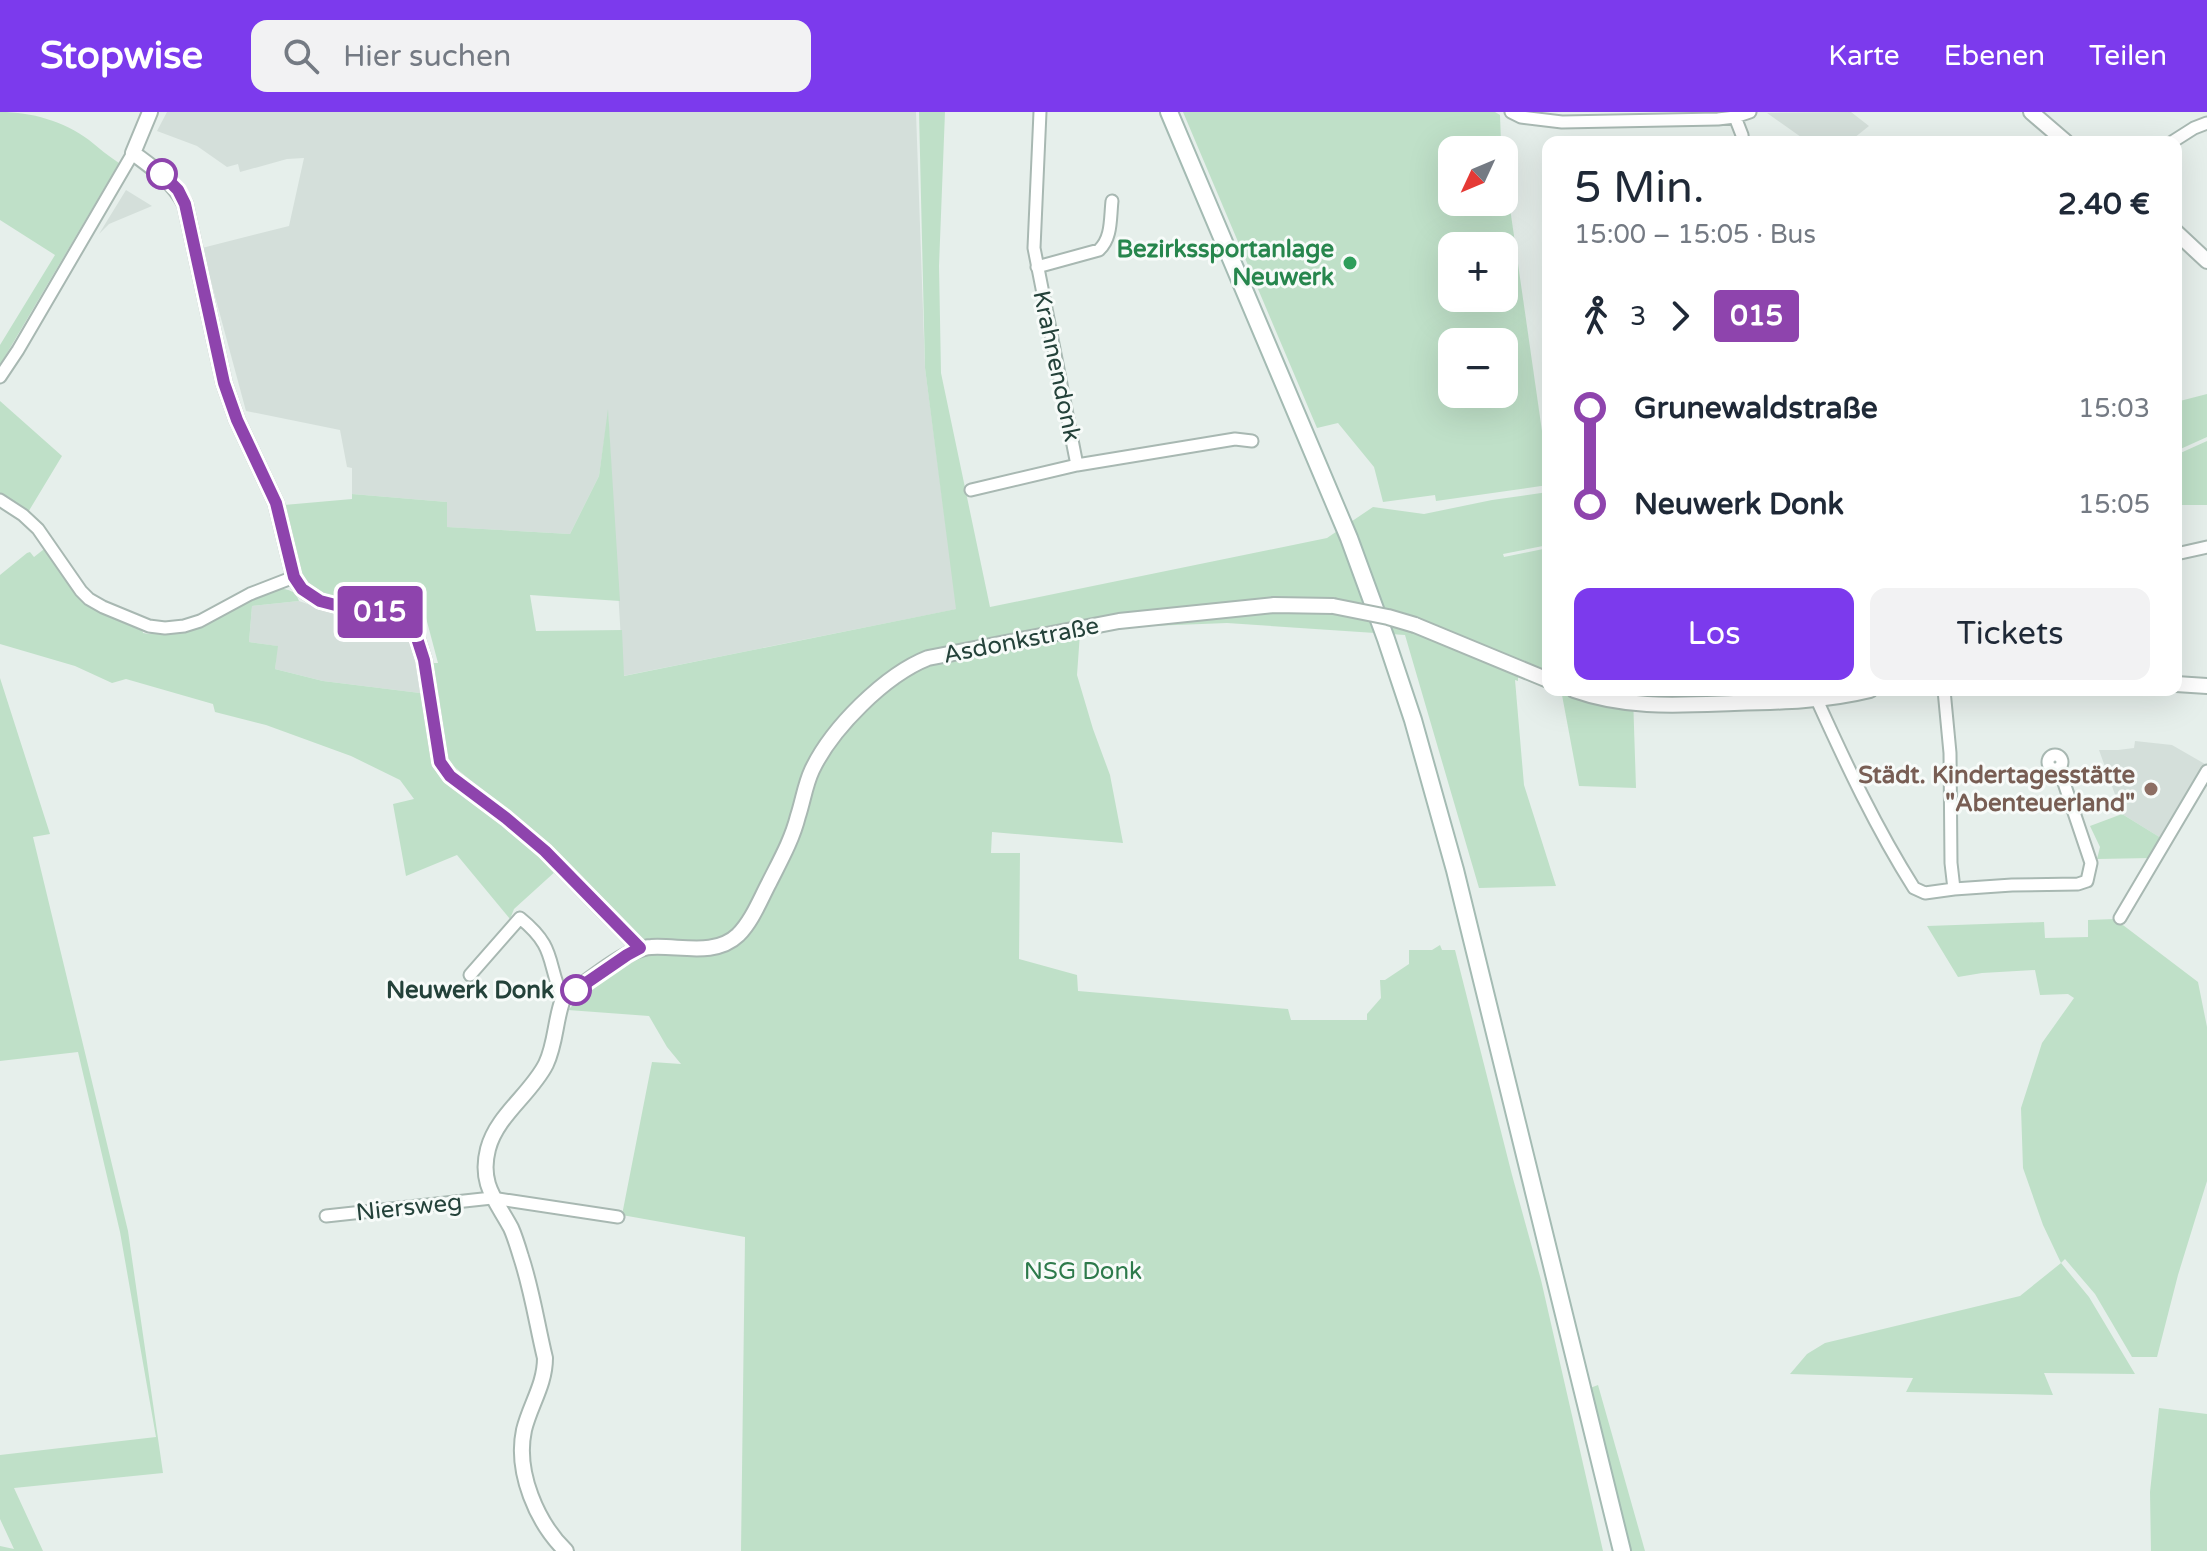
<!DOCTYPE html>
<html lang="de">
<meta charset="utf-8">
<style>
:root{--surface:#fff;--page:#f2f2f3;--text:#1f2937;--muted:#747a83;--accent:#7c3aed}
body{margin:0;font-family:"Varela Round",sans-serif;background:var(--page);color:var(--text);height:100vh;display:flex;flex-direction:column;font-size:30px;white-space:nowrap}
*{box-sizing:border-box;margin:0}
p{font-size:26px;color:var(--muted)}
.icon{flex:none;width:44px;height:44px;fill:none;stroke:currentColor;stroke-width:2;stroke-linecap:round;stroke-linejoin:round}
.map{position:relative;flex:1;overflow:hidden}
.details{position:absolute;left:1542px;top:24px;width:640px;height:560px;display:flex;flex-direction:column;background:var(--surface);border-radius:16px;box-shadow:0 8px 32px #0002}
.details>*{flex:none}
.badge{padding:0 16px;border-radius:6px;font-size:28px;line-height:52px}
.needle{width:52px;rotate:226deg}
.controls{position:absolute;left:1438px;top:24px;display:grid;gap:16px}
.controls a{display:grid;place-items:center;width:80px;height:80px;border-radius:16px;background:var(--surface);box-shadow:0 8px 32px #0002;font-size:40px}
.map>.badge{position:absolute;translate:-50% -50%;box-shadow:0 0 0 4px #fff}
.legs{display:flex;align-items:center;gap:12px;height:88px;padding:0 32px;font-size:26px}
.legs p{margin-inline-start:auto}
.head{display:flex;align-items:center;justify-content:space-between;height:136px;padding:0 32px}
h1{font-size:44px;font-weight:600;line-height:60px}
.button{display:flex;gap:16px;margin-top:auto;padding:16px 32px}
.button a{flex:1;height:92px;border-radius:16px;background:var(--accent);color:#fff;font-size:32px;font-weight:600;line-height:92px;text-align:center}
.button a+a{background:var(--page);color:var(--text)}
ul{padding:0 32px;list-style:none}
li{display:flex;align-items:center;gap:28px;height:96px;font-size:30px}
li i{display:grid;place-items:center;width:12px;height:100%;margin:0 10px;background:currentColor}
li i::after{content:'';width:20px;height:20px;margin:-10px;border:6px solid;border-radius:50%;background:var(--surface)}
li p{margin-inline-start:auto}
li:first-child i{background:linear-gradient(#0000 50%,currentColor 0)}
li:last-child i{background:linear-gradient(currentColor 50%,#0000 0)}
header{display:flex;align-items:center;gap:48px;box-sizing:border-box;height:112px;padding:0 40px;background:var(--accent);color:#fff}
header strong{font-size:38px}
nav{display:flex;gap:44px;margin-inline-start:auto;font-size:28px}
.search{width:560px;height:72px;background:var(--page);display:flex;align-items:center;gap:20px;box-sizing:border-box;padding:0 28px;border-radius:16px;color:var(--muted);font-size:30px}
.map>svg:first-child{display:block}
.built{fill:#d4dfda}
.green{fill:#bfe0c8;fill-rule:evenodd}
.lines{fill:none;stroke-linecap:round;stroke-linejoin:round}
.minor-casing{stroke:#a8b8b2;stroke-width:15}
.tertiary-casing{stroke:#a8b8b2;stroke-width:18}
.secondary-casing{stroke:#a4bbb3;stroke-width:20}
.minor{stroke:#fff;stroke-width:11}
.tertiary{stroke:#fff;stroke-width:14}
.secondary{stroke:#fff;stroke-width:16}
.tertiary-bridge-casing{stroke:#a8b8b2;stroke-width:18;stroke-linecap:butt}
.tertiary-bridge{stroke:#fff;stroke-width:14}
.line-1-casing{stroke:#fff;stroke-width:18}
.line-1{stroke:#8e44ad;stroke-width:12}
.stop-1-dot{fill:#fff;stroke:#8e44ad;stroke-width:4}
.leisure-dot{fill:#2e9e5b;stroke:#f7fbf9;stroke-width:3}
.education-dot{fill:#8d6e63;stroke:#f7fbf9;stroke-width:3}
.labels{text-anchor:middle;stroke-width:6;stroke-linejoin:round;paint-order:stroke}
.leisure-label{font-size:24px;font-weight:bold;fill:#27864d;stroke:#f7fbf9;text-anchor:end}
.street-label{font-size:24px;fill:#24423a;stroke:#f7fbf9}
.education-label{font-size:24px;font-weight:bold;fill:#785e54;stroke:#f7fbf9;text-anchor:end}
.stop-label{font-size:24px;font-weight:bold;fill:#24423a;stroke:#f7fbf9;text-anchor:end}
.park-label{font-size:24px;fill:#2d7a4b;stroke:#f7fbf9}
</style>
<header>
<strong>Stopwise</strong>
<div class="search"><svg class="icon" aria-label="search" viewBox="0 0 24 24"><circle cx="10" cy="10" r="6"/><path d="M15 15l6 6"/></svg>Hier suchen</div>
<nav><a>Karte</a><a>Ebenen</a><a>Teilen</a></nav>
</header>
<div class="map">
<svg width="2207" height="1439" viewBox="0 0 2207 1439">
<rect width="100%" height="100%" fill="#e6efeb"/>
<path class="built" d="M167,0H916L925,256L957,497L623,564L608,302L599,364L570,422L446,415L447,390L352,382V356L347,355L340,318L246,299L202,136L289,114L304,46L287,47L240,60L238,52L227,55L197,34L157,19Z
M1851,0L1869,14L1849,30H1808L1767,1Z
M126,78L152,94L109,112L99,122Z
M299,489L316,495L386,504L394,507L407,519L412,530L420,581L323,569L275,557L277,534L249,530L252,494Z
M2135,629L2172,633L2205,652L2161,726L2122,702L2099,638H2118L2134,636Z"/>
<path class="green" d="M0,0C32,0 63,9 89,28C99,36 108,44 119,51L0,253V233L55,143L0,108Z
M919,0H945L939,154L941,261L990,495L1327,426L1373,395L1424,402L1492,388L1548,380V433L1503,442L1504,445L1548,436V577L1518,565V569L1515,568L1524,673L1556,774L1479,776L1405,523L1227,511L1151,514L1080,521L1077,563L1093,617L1110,663L1123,731L992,720L991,741H1020L1019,847L1077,863L1078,879L1288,897L1291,908H1367V902L1381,886L1380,868H1385L1409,852V838H1432L1440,833L1442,838H1455L1512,1063L1541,1168L1603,1439H741L745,1125L622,1103L652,950L681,952L667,935L649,904L568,898C590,874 620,857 648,839L515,705L446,648L439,602L440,590L432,551H438L425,502L392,495L327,487L306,474L283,396H285L284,393L352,387V382L447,390V415L570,422L599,364L608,297L620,489L530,483L536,519L622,518L624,564L956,497L925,256Z
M1183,0H1495L1500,3L1501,30L1488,38H1452V90H1504V79L1508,82L1548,361V373L1436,389L1435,383L1383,390L1374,355L1338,311L1317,316ZM1504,134V186H1452V134ZM1452,230H1504V282H1452Z
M2207,282V325L2176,339V290Z
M0,289L62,344L27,402L53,435L0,385Z
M2207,329V393H2176V343Z
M48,434L77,478L142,516L143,521L149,522L278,476C289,478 295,478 299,489L252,494L249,530L278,534L275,557L323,569L420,581L437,653L540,741L557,758L514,797L510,807L457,743L406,764L393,692L414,687L400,668L351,644L266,613L215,600L213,592L126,567L112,571L75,554L0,532V463L27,441L30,440L34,445Z
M0,566L50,722L33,725L128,1119L163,1361L14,1376L43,1439H0V1434L14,1437L0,1407V1343L156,1325L120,1120L78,940L0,949Z
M1550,578H1707V583L1633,584L1636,676L1579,674L1562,583Z
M2122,702L2161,726L2151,746L2097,747L2100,735L2090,714Z
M2115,807L2198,870L2207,915V1069L2178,1163L2157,1245H2132L2095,1182L2065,1147L2061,1151L2089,1185L2135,1262L2044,1261L2053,1283L1906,1280L1913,1266L1790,1262L1807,1242L1825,1231L2020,1184L2061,1151L2043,1113L2023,1056L2021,996L2042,931L2074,886L2068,882L2040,883L2035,858L1982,861L1958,865L1927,814L2044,810L2045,826L2088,825V808Z
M1598,1273L1645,1439H1631L1590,1276Z
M2159,1296L2207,1302V1439H2151L2150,1380Z"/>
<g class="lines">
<g class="minor-casing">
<path id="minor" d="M1040,0L1034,136L1077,353
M1511,0L1521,5L1562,10L1718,7L1735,5L1750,0
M1735,5L1742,23L1743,30
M2172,30L2194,16L2207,11
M1037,155L1099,138C1112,126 1110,107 1112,89
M0,265L18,238L133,41
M971,378L1077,353L1235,327L1252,329
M0,388L23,403L38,417L81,479L89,487L103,495L149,514L165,516L184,514L200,509L250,482L294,465
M2176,442L2207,435
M1944,578L1950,641L1951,751L1954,777
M1817,588C1846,652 1876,716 1914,776L1925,781L1954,777L2012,773L2078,772L2087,769L2091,751L2059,656
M2048 650a7 7 0 1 1 14 0a7 7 0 1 1-14 0Z
M2120,806L2207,659
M470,863L520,806C557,836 546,849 563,887
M326,1104L492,1086L618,1105"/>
</g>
<g class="tertiary-casing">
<path id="tertiary" d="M150,0L133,41C153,56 173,69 185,92L224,271L237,308L276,391L294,465L302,477L320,489L347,496L392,501L405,509L415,520L424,548L440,650L450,664L506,706L545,739L640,836
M2031,0L2066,30
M2176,120L2207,149
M1415,513L1548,568
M2176,572L2207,574
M1574,578C1627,597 1680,593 1734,591C1780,590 1826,589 1870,578
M566,1439C537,1411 515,1360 524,1318C530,1293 545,1273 545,1246C537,1213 532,1178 521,1145C518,1135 515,1125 511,1116C496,1088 479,1072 488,1037C497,1003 531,982 546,952C556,931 555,908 563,887C585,872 626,836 651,835C679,833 715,845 738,823C752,809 760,788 769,771C780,749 792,728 798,704C803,689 805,673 812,658C832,616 885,563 928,546L1119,509L1274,493L1333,494"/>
</g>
<g class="secondary-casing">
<path id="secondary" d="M1169,0L1349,426L1386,527L1413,608L1455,758L1622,1439"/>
</g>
<use href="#minor" class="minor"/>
<use href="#tertiary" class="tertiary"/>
<use href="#secondary" class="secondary"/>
<g class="tertiary-bridge-casing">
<path id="tertiary-bridge" d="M1333,494L1388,505L1415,513"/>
</g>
<use href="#tertiary-bridge" class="tertiary-bridge"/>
</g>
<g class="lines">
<g class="line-1-casing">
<path id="line-1" d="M162,62L178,78L185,92L224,271L237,308L276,391L294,465L302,477L320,489L347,496L392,501L405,509L415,520L424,548L440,650L450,664L506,706L545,739L640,836L627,843L576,878"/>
</g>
<use href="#line-1" class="line-1"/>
</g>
<g class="stop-1-dot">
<circle cx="162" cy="62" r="14"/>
<circle cx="576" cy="878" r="14"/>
</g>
<circle class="leisure-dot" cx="1350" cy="151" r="8"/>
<circle class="education-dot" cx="2151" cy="677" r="8"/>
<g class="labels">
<g class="leisure-label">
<text x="1334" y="145">Bezirkssportanlage<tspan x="1334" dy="28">Neuwerk</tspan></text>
</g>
<g class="street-label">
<text transform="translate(1057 254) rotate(78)" y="8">Krahnendonk</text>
<text transform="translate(1021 528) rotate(-11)" y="8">Asdonkstraße</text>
<text transform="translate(409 1095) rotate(-6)" y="8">Niersweg</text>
</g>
<g class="education-label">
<text x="2135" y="671">Städt. Kindertagesstätte<tspan x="2135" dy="28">"Abenteuerland"</tspan></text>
</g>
<g class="stop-label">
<text x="554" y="886">Neuwerk Donk</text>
</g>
<g class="park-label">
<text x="1083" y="1167">NSG Donk</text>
</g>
</g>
</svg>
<div class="controls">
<a><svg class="needle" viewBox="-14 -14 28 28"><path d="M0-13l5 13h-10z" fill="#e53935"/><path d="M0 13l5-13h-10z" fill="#747a83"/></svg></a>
<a>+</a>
<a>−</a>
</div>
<b class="badge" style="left:380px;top:500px;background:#8e44ad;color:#fff">015</b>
<section class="details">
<div class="head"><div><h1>5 Min.</h1><p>15:00 – 15:05 · Bus</p></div><b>2.40 €</b></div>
<div class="legs"><svg class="icon" aria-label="walk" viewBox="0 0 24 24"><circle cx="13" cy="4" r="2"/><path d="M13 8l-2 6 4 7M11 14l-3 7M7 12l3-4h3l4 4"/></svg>3<svg class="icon" aria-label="forward" viewBox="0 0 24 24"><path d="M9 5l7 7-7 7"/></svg><b class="badge" style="background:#8e44ad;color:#fff">015</b></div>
<ul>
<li><i style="color:#8e44ad"></i><b>Grunewaldstraße</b><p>15:03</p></li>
<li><i style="color:#8e44ad"></i><b>Neuwerk Donk</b><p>15:05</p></li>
</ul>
<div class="button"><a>Los</a><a>Tickets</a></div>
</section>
</div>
